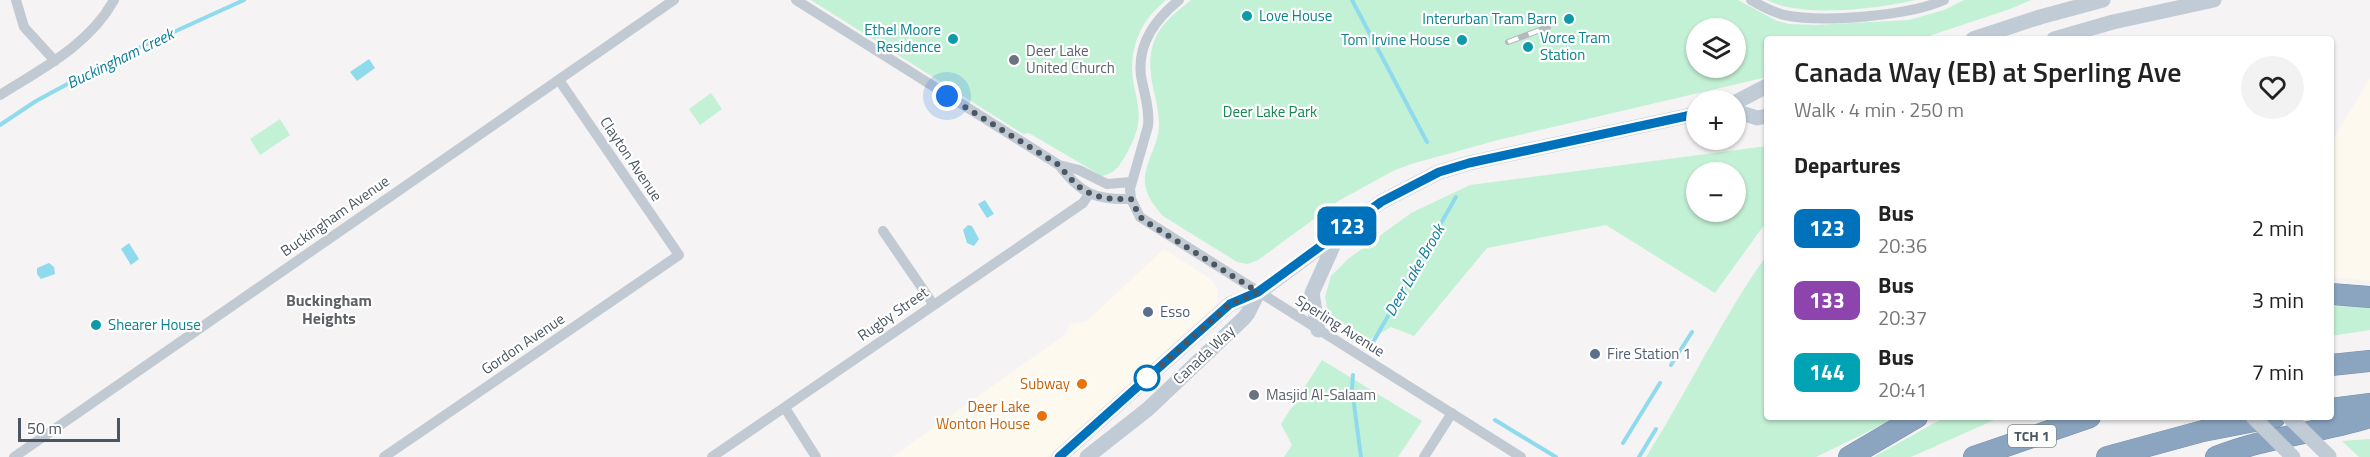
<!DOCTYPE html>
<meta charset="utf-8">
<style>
:root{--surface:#fff;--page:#f2f2f2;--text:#222;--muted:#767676}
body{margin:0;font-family:"Titillium Web",sans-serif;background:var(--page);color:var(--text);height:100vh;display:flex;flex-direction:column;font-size:22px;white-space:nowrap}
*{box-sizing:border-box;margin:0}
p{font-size:20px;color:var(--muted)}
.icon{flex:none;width:33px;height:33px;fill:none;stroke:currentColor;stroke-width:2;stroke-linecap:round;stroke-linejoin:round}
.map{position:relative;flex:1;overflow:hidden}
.sheet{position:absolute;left:1764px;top:36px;width:570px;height:384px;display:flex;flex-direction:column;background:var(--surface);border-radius:6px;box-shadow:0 2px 4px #0004}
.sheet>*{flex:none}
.badge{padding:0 12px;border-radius:9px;font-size:21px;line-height:39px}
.tools{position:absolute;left:1686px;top:18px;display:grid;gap:12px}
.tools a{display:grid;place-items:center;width:60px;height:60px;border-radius:50%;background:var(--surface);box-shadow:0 2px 4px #0004;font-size:30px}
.scale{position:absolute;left:18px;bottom:15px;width:102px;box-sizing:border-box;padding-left:6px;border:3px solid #4a5661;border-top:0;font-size:16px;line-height:21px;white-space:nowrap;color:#4a5661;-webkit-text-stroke:4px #fff;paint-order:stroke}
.you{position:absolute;width:30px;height:30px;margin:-15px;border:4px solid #fff;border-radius:50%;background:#1a73e8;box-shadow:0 0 0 9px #1a73e833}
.map>.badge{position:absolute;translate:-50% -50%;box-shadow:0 0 0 3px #fff}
h2{padding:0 30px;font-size:22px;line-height:54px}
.round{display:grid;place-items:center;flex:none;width:63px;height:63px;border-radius:32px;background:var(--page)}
.headline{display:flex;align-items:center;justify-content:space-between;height:102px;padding:0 30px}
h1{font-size:28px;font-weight:600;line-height:45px}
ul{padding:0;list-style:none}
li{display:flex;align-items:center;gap:18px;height:72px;padding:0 30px}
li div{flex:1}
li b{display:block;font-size:22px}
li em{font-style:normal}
li .badge{min-width:66px;font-weight:700;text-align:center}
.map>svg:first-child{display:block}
.commercial{fill:#fdf9ef}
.green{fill:#c3f1d5;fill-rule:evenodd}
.water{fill:#90daee}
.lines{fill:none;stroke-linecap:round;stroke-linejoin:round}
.stream{stroke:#90daee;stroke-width:4}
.highway-casing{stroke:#7690ad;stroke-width:22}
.street{stroke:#c1cad2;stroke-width:10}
.secondary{stroke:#c1cbd6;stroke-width:15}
.highway{stroke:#8ba5c1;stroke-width:21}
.rail-casing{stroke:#b5b8bd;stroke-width:6}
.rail{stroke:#fff;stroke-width:4;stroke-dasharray:11;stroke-linecap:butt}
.secondary-bridge{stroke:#c1cbd6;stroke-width:15}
.line-casing{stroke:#fff;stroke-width:14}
.line{stroke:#0072bc;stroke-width:9}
.walk{stroke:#4a5661;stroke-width:6;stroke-dasharray:0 10.8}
.culture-dot{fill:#0f9aa8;stroke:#fff;stroke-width:2}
.worship-dot{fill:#6b7280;stroke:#fff;stroke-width:2}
.service-dot{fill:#5c6f8a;stroke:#fff;stroke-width:2}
.stop-dot{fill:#fff;stroke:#0072bc;stroke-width:3}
.food-dot{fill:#e8710a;stroke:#fff;stroke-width:2}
.labels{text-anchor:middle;stroke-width:4.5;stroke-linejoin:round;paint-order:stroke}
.shield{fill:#fff;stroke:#808990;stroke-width:1.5}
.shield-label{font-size:14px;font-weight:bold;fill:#4a5661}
.culture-label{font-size:15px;fill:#0d838f;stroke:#fff;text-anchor:start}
.worship-label{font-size:15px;fill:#5b616d;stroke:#fff;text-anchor:start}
.park-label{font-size:15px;fill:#17864f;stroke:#fff}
.street-label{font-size:15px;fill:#4a5661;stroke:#fff}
.service-label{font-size:15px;fill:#4e5e75;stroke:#fff;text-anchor:start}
.food-label{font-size:15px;fill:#c56008;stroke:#fff;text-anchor:end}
.water-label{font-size:16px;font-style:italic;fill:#0c7c9b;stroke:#fff}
.neighbourhood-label{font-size:16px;font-weight:bold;fill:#5f6368;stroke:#fff}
</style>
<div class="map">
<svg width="2370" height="457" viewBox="0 0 2370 457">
<rect width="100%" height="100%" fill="#f5f3f3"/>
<path class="commercial" d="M2370,78V281L2331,277V143Z
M1164,249L1212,280L1218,291L1217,302L1213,308L1086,424L1047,457H892L1066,334L1070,324L1087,321Z"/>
<path class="green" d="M811,0H1166C1148,15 1137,31 1133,54C1127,97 1154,109 1125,156C1119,167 1115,173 1102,176L1029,133L1023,134Z
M1191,0H1738L1777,21L1789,24L1815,25L1909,20L1944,10L1964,0H2031L2010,9L1920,39H1767V77L1502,139L1411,164L1393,171L1340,200L1258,260L1248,264L1237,262L1163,216C1155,207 1147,197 1145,184C1143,164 1158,147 1159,127C1160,100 1145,76 1152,49C1157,26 1174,14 1191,0ZM1696,28H1736V68H1696Z
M1767,0H1915C1877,9 1802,18 1767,0Z
M711,93L722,109L700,125L689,109Z
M280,119L290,135L260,155L250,139Z
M1767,146V221L1715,293L1606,225L1487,248L1414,336L1391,327L1367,341L1328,312L1325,297L1331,276L1348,259L1411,213L1470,185ZM1696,172H1736V212H1696Z
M1767,255V417H1898L1816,457H1646C1688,391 1721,319 1767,255Z
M2331,306L2370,307V330L2331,336Z
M1322,360L1422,421L1398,457H1284L1292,445L1281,424Z
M1945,417H2001L1911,457H1874Z
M2370,439V457H2359L2342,441Z"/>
<path class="water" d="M369,59L375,68L357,81L350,72Z
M985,200L994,214L987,218L978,204Z
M968,225L972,226L979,239L974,246L967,243L963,230Z
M129,243L139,259L131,265L121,249Z
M49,263L54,267L55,274L41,279L37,274V268Z"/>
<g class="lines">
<path class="stream" d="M1352,0L1427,142
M0,125L36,101L110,61L244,0
M1372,344L1456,197
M1671,365L1692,332
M1353,375L1352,389L1361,457
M1495,420L1556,457
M1623,443L1660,383
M1639,457L1656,429"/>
<g class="highway-casing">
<path id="highway" d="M2331,294L2370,297
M2331,365L2370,361
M2331,409L2370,404
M1849,457L1917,417
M1974,457L2090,417
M2107,457L2203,431L2275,417
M2216,457C2265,437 2319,433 2370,417"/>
</g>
<path class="street" d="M16,0L24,27L55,61
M796,0L1059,165L1079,170L1107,184L1131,182
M1179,0C1156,19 1137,43 1141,76C1144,93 1150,109 1148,126L1130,189L1131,199L1140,217L1521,457
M1751,0C1761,6 1773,12 1784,15C1823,23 1908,16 1944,0
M0,95C43,68 89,45 114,0
M1059,165C1081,194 1095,200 1131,199
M883,231L933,304
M785,408L816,457
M14,457L674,0
M384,457L679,255L559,80
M712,457L1083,203L1089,194
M1424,457L1452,413"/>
<path class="secondary" d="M1973,39L2040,17L2103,0
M2054,39L2113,22L2214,0
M1736,102L1767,86
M1736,111L1757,118L1767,116
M1318,330L1312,293L1338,235
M1059,457L1230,304L1258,293L1381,202L1439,172L1469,163L1696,114
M1087,457L1148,409L1244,318L1248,313L1258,293"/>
<use href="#highway" class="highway"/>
<g class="rail-casing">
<path id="rail" d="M1508,42L1548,27"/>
</g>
<use href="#rail" class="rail"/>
<path class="secondary-bridge" d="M2253,417L2293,457
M2289,417L2329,456"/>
</g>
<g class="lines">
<g class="line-casing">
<path id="line" d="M1059,457L1230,304L1258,292L1381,202L1439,172L1469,163L1696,114"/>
</g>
<use href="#line" class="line"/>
<path class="walk" d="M947,96L1059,165C1081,194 1095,200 1131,199L1140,217L1148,223L1258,292L1230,304L1147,378"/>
</g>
<g class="culture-dot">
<circle cx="1247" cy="16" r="6"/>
<circle cx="1569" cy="19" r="6"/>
<circle cx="953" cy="39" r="6"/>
<circle cx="1462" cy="40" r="6"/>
<circle cx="1528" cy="47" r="6"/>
<circle cx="96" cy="325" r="6"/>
</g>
<g class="worship-dot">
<circle cx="1014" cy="60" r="6"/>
<circle cx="1254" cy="395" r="6"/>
</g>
<g class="service-dot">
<circle cx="1148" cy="312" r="6"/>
<circle cx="1595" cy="354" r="6"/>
</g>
<circle class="stop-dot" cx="1147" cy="378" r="12"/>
<g class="food-dot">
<circle cx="1082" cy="384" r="6"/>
<circle cx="1042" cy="416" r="6"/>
</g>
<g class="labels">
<rect class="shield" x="2008" y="425" width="48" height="22" rx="4.5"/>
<g class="shield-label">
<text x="2032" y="441">TCH 1</text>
</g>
<g class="culture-label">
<text x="1259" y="21">Love House</text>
<text x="1557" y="24" text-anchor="end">Interurban Tram Barn</text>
<text x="941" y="35" text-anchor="end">Ethel Moore<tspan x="941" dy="17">Residence</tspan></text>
<text x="1540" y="43">Vorce Tram<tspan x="1540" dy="17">Station</tspan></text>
<text x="1450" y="45" text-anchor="end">Tom Irvine House</text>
<text x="108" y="330">Shearer House</text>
</g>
<g class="worship-label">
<text x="1026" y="56">Deer Lake<tspan x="1026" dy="17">United Church</tspan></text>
<text x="1266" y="400">Masjid Al-Salaam</text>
</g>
<g class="park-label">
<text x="1270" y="117">Deer Lake Park</text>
</g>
<g class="street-label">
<text transform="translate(631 159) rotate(56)" y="5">Clayton Avenue</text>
<text transform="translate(335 216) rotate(-35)" y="5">Buckingham Avenue</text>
<text transform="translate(893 314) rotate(-35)" y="5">Rugby Street</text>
<text transform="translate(1340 326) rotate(32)" y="5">Sperling Avenue</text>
<text transform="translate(523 344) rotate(-34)" y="5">Gordon Avenue</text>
<text transform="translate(1204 355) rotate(-43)" y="5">Canada Way</text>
</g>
<g class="service-label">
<text x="1160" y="317">Esso</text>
<text x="1607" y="359">Fire Station 1</text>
</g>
<g class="food-label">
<text x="1070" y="389">Subway</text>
<text x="1030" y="412">Deer Lake<tspan x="1030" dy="17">Wonton House</tspan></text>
</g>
<g class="water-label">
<text transform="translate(120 58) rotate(-26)" y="6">Buckingham Creek</text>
<text transform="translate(1414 270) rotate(-60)" y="6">Deer Lake Brook</text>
</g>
<g class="neighbourhood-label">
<text x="329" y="306">Buckingham<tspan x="329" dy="18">Heights</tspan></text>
</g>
</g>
</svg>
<div class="tools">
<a><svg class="icon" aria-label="layers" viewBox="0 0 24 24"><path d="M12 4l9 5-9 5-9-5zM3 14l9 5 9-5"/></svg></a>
<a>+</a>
<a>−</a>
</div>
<div class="scale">50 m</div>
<div class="you" style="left:947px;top:96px"></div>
<b class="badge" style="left:1347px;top:226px;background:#0072bc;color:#fff">123</b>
<section class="sheet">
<div class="headline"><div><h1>Canada Way (EB) at Sperling Ave</h1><p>Walk · 4 min · 250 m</p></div><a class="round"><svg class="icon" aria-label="heart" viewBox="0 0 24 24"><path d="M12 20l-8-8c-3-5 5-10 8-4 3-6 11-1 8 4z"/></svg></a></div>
<h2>Departures</h2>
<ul>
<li><span class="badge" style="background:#0072bc;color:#fff">123</span><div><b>Bus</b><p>20:36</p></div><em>2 min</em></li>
<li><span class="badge" style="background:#8e44ad;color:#fff">133</span><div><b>Bus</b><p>20:37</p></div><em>3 min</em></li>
<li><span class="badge" style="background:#00a3b4;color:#fff">144</span><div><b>Bus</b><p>20:41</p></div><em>7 min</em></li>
</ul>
</section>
</div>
